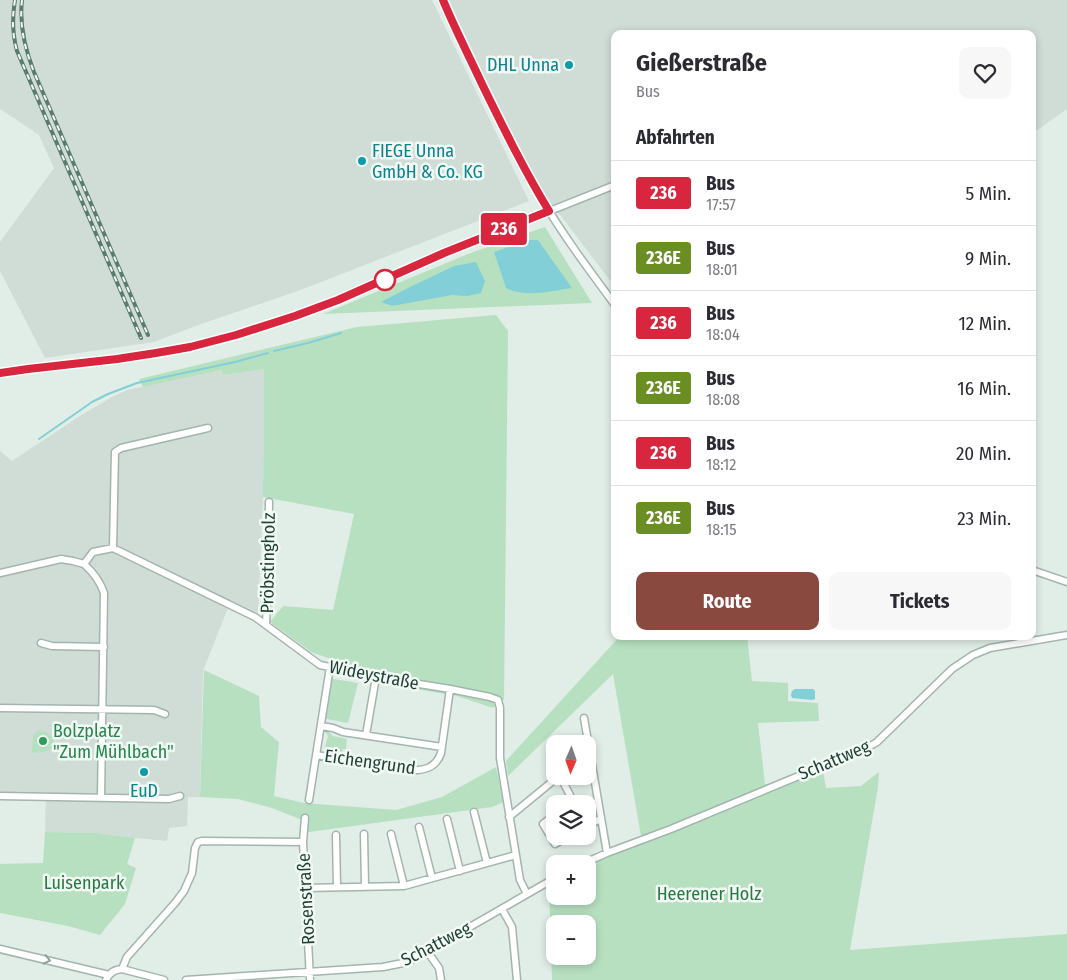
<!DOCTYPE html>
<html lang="de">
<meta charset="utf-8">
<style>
:root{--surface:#fff;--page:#f7f7f7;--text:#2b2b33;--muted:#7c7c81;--line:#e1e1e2;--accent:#8a493f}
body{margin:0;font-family:"Fira Sans Condensed",sans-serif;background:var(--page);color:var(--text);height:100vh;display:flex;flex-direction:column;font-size:19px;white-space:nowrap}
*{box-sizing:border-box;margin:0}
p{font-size:16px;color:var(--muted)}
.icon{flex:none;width:28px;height:28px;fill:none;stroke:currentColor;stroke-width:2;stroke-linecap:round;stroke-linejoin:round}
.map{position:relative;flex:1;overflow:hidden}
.sheet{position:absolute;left:611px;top:30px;width:425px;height:610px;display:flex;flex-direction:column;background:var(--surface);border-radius:10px;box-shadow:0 2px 8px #0003}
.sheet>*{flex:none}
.badge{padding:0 10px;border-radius:4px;font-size:18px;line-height:32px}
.needle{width:32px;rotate:182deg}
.fabs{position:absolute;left:546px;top:735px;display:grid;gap:10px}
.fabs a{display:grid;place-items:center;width:50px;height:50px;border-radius:10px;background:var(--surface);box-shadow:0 2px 8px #0003;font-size:25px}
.map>.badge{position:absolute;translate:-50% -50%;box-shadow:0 0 0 2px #fff}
h2{padding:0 25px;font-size:19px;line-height:45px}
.round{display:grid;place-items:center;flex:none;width:52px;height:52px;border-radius:10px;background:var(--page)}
.summary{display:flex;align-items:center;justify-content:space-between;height:85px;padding:0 25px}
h1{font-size:24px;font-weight:700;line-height:38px}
.cta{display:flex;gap:10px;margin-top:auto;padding:10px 25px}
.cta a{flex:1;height:58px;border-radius:10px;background:var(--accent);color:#fff;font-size:20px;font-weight:700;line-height:58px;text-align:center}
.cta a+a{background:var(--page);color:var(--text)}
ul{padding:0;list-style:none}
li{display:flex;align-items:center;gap:15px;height:65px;padding:0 25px;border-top:1px solid var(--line)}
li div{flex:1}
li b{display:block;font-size:19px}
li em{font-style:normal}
li .badge{min-width:55px;font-weight:700;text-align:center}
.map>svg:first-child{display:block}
.built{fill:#cfddd6}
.green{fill:#b7e0c0;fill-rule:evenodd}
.water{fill:#83cfd7}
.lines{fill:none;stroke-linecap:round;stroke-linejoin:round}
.stream{stroke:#83cfd7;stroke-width:2}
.minor-casing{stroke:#a3b5ae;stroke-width:9}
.minor{stroke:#fff;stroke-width:6}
.rail-casing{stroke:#5a7b70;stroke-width:4}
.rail{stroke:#f2f9f5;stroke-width:2;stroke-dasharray:5.5;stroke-linecap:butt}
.oneway{stroke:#8f9f9a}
.line-casing{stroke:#fff;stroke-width:11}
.line{stroke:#d7263d;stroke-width:8}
.culture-dot{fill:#0f9aa8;stroke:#f2f9f5;stroke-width:2}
.stop-dot{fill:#fff;stroke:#d7263d;stroke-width:2.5}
.leisure-dot{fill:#2e9e5b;stroke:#f2f9f5;stroke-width:2}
.labels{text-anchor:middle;stroke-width:5;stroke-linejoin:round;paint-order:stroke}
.culture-label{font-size:18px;fill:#0d838f;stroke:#f2f9f5;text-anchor:end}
.street-label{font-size:18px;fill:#1f3f35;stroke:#f2f9f5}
.leisure-label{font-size:18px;fill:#27864d;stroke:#f2f9f5;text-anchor:start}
.park-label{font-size:18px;fill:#267a41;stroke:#f2f9f5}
</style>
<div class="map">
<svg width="1067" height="980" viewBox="0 0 1067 980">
<rect width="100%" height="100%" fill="#e1ede7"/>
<path class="built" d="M0,0H432L529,201L298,291L198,325L154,342L45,358L0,271V242L54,168L39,135L0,109Z
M449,0H1067V109L1033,133L1032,34H615V287L561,216L546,201L505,123Z
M264,369L263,497L258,613L231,600L203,671L200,797H188L187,826L169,828L167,841L135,838L97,833L45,832L46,794H0V451L12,461L80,416L112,397L127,390L222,370L223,375Z"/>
<path class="green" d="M545,227L592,303L323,314L473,252Z
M496,315L508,331L504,699L493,708L457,696L335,675L331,659L311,652L270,622L283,606L333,610L354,514L263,497L264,369L223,375L222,370L143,387L139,379L357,327Z
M620,636H747L752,681L788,683V701L818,703L819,721L758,723L765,784L789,783L823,771L826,788L861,786L879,772L878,787L850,950L1067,934V980H552L549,887L555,884V896H588V865L607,855L642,842L613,674L508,776L506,761ZM555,924H588V956H555Z
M204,670L259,696L261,727L279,742L274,796L304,803L396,810L442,797L496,767L504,802L492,807L302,833V820L272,808L238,799L200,797Z
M328,678L358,683L348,723L322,718Z
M322,727L325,728L333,736L347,739L346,749H343L342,755H340V749L325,747L328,736Z
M37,731L47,732L53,738L55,745C50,753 42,752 32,753L33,736Z
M45,832L97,833L135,838L127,864L136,868L125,904L100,935L68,926L0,913V864L43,863Z"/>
<path class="water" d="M529,240H538L572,288C551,291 526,298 506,288L494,252Z
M476,262L485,281L481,293L467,296L452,295L392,306L381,302L408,288L454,266Z
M795,689H813L815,691V699L812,700L792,698L791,695L792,691Z"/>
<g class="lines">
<path class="stream" d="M274,351L308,343L341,333
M39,439L92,402L108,394L137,383L235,362L268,353"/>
<g class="minor-casing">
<path id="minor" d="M443,0L453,24C481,82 508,142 541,198C563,235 589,270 615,305
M0,373L28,369L131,357L156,353L190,347L248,331L295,316L350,295L444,253L615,185
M113,548L115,452L121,448L208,428
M84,564C94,573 100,581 104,593L101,798
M1032,570L1067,582
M0,573L61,559L73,561L84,564L93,552L113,548L255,617L320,665L376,677L450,689L490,697L498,700L500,708V758L520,880L527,894
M266,625L268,572L269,502
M41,643L52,646L104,647
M0,708L154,710L165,714
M584,718L607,853
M321,726L333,728L343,732L442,747
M366,735L376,677
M316,755L409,770C424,771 436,768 441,753L450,689
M560,776L572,799L567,804
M0,796L169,799L180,796
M309,800L330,667
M474,812L487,863
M555,814L543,824L555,844L569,836
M509,817L559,776
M305,818L303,842L310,980
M447,819L460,871
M588,826L600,819
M419,827L432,878
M364,834L365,886
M391,834L404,886
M336,835L337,886
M582,864L607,853L671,829L842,758L862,751L877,742L952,669L973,655L990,648L1067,635
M305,888L404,886L516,855
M502,909L512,927L517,980
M0,949L109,975
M427,951L439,968L441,980
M122,969L127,957L175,903L184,891L192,873L195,848L198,842L202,841L303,842
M106,980C110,972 114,970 122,969L164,980
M186,980L383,967L403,963L416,958L555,878"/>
</g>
<use href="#minor" class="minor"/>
<g class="rail-casing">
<path id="rail" d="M15,0C12,18 12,33 17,51L141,338
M22,0C19,26 25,49 34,72L148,335"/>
</g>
<use href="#rail" class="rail"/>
</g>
<defs><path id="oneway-chevron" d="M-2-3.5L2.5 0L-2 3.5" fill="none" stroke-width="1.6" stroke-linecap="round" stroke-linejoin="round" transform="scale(1.25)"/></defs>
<use class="oneway" href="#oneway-chevron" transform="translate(47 960) rotate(13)"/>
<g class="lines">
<g class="line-casing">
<path id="line" d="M0,373L28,369L117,359L156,353L190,347L236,335L295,316L338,300L444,253L549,211C524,170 503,127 482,84C469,56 455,29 443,0"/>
</g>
<use href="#line" class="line"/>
</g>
<g class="culture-dot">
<circle cx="569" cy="65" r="5"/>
<circle cx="362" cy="161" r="5"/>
<circle cx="144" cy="772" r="5"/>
</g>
<circle class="stop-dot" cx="385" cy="280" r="10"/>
<circle class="leisure-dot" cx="43" cy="741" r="5"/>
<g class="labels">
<g class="culture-label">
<text x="559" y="71">DHL Unna</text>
<text x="372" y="157" text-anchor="start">FIEGE Unna<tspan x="372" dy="21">GmbH &amp; Co. KG</tspan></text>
<text x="144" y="797" text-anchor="middle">EuD</text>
</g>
<g class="street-label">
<text transform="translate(268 563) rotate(-89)" y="6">Pröbstingholz</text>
<text transform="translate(374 675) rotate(11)" y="6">Wideystraße</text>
<text transform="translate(834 760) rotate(-23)" y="6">Schattweg</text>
<text transform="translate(370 762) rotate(8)" y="6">Eichengrund</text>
<text transform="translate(306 899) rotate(-93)" y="6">Rosenstraße</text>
<text transform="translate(436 944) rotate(-27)" y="6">Schattweg</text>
</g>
<g class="leisure-label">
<text x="53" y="737">Bolzplatz<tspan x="53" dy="21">"Zum Mühlbach"</tspan></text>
</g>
<g class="park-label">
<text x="84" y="889">Luisenpark</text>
<text x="709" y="900">Heerener Holz</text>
</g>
</g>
</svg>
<div class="fabs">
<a><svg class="needle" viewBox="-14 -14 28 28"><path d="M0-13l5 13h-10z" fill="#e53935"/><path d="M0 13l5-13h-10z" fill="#7c7c81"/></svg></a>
<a><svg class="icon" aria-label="layers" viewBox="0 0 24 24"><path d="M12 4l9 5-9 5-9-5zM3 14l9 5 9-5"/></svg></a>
<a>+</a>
<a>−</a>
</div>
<b class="badge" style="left:504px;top:229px;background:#d7263d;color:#fff">236</b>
<section class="sheet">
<div class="summary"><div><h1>Gießerstraße</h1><p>Bus</p></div><a class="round"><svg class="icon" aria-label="heart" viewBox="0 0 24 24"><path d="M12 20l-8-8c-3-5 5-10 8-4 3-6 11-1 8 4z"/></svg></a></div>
<h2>Abfahrten</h2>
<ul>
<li><span class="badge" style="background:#d7263d;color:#fff">236</span><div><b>Bus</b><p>17:57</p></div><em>5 Min.</em></li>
<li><span class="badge" style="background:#6b8e23;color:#fff">236E</span><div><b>Bus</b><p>18:01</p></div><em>9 Min.</em></li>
<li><span class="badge" style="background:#d7263d;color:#fff">236</span><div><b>Bus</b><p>18:04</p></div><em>12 Min.</em></li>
<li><span class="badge" style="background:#6b8e23;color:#fff">236E</span><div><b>Bus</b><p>18:08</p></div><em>16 Min.</em></li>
<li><span class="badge" style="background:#d7263d;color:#fff">236</span><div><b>Bus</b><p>18:12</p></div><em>20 Min.</em></li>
<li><span class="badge" style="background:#6b8e23;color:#fff">236E</span><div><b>Bus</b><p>18:15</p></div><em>23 Min.</em></li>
</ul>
<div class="cta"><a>Route</a><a>Tickets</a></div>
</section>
</div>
